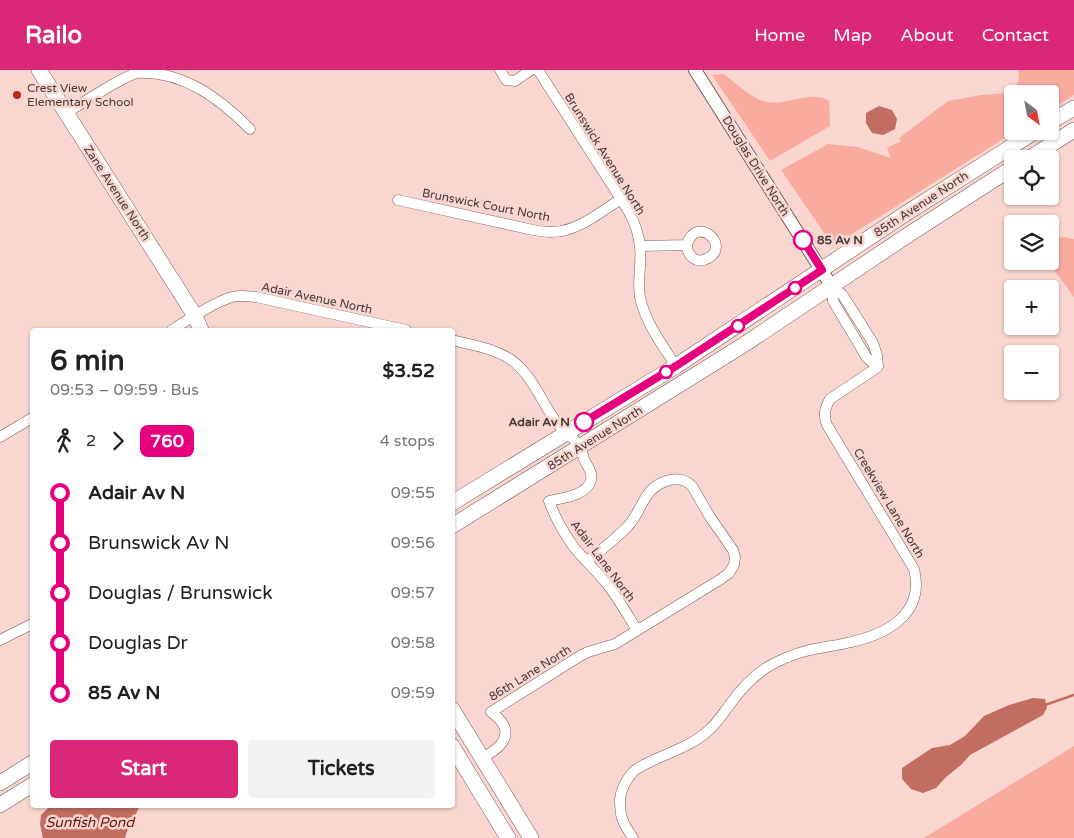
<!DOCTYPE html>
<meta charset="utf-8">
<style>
:root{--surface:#fff;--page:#f2f2f2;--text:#202124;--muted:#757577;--accent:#db2777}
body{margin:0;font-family:"Varela Round",sans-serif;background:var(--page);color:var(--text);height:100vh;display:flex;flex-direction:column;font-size:19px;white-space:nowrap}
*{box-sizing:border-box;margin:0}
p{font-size:16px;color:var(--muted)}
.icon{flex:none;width:28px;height:28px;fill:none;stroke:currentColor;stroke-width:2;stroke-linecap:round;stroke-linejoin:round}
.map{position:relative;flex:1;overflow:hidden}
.panel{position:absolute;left:30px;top:258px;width:425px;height:480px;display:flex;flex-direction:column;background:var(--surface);border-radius:5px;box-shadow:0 1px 4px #0004}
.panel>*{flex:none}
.badge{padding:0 10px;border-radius:8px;font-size:18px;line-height:32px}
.needle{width:32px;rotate:148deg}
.fabs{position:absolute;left:1004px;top:15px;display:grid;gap:10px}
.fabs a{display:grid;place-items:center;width:55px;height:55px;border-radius:5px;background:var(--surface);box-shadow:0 1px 4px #0004;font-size:25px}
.map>.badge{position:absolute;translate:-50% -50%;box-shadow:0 0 0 2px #fff}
.legs{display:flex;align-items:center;gap:8px;height:55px;padding:0 20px;font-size:16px}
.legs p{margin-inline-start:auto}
.overview{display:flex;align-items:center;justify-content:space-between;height:85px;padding:0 20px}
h1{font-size:28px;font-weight:700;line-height:38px}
.primary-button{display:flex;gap:10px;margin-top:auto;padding:10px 20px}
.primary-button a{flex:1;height:58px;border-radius:5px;background:var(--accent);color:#fff;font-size:20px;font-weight:700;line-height:58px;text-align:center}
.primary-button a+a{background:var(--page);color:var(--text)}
ul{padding:0 20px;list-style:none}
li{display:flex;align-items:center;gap:18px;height:50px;font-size:19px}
li i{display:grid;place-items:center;width:8px;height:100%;margin:0 6px;background:currentColor}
li i::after{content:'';width:12px;height:12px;margin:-6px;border:4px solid;border-radius:50%;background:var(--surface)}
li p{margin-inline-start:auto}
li:first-child i{background:linear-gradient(#0000 50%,currentColor 0)}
li:last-child i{background:linear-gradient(currentColor 50%,#0000 0)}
header{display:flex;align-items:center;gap:30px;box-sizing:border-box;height:70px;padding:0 25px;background:var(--accent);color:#fff}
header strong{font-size:24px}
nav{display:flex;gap:28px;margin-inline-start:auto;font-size:18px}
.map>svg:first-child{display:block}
.green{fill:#f9ac9e}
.water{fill:#c16d5f}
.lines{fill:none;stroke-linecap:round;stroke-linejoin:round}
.stream{stroke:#c16d5f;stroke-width:2.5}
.minor-casing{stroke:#7a5c57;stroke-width:11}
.tertiary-casing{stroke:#7a5c57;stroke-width:14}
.secondary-casing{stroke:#7a5c57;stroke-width:16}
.minor{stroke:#fff;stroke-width:10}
.tertiary{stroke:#fff;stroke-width:12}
.secondary{stroke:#fff;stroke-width:15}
.line-1-casing{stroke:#fff;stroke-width:11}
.line-1{stroke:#e6007e;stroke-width:8}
.poi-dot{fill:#b82a1a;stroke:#f9d6cf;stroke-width:2}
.stop-1-dot{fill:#fff;stroke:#e6007e;stroke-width:2.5}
.labels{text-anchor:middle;stroke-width:5;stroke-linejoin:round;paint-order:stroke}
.poi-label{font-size:12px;fill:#473937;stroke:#f9d6cf;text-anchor:start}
.street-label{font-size:12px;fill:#473937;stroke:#f9d6cf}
.stop-label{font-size:12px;font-weight:bold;fill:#473937;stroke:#f9d6cf;text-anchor:start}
.water-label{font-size:14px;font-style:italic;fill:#64160d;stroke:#f9d6cf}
</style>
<header>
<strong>Railo</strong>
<nav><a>Home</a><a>Map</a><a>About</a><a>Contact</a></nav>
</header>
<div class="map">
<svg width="1074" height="768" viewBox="0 0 1074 768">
<rect width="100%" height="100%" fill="#f9d6cf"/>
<path class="green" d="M1018,0H1074V25L1050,40V24H1012V61H1016L833,176L781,100L828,74L858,77L891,88L887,78L901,71L899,68L948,31L981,25L1013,23L1019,10Z
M724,4C735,13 754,30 767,32C785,36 814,19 829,31L830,56L770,91L712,5Z
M1065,167L1074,169V227L1047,191H1050V169Z
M1074,676V768H924Z"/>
<path class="water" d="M879,36L892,40L897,49L895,59L883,65L872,63L866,53V43Z
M1033,628L1045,629L1047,638L1043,645L970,685L962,694L945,708L936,718L923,723L911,719L902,709V698L932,678L950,675L965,666L984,646L1009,635Z
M51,735H140C136,746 128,756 125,768H43L40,754L41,745Z"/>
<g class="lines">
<path class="stream" d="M1045,635L1074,625"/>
<g class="minor-casing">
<path id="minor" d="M500,0L506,10L515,11L531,0
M538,0L628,140C634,151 639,164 640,177C642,193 637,210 640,227C645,252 662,275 676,296
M66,43C79,35 92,27 105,19C115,13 125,7 136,3C183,0 220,29 250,59
M398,130L533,160C543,162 552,163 561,161C583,157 602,141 621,129
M640,176L687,175C687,186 697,195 708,188C732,175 695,144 687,175
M832,217L833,231L867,288L878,297
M832,217L842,224L873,273L877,285L878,297
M172,260C187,250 215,232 232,227C240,225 248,226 256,227L406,260
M452,270C472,275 493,278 510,289C533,305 541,332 557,353C564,362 575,368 581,378C582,381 583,385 584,389C587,396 593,402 591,410C587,426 562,428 549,431C555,447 563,462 573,476C583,489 596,500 607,514C618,528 627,544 637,560
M0,367L32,348
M0,570L32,554
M482,688C495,681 512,670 503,654C500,649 495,645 491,642L580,586L588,582L615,574L721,509L729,503L734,495L735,487L733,480L710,447L692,416C679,402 655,412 646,427C640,436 636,448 628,456C616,469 601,480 587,491
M633,768C629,762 624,755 622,748C620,742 620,736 620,729C621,719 626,710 633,702C639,696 648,693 656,689C674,681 694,674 709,660C717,653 722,645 728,637C740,620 753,605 771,595C782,589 794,584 806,581C821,577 836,576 851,572C888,564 925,543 914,499L827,355C823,345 825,338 830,329L878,297"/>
</g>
<g class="tertiary-casing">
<path id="tertiary" d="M695,0L832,217"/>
</g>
<g class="secondary-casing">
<path id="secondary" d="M39,0L195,246L201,260
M1050,52L1074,38
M1028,89L1074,60
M452,433L676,296L905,144L1036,61
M452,456L745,274L908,165L1012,98
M452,639L531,768
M452,676L508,768
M0,713L32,693
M0,735L32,715"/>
</g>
<use href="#minor" class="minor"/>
<use href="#tertiary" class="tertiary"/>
<use href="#secondary" class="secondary"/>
</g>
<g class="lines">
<g class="line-1-casing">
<path id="line-1" d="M584,352L676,296L822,200L803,170"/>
</g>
<use href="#line-1" class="line-1"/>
</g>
<circle class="poi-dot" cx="17" cy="25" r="5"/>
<g class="stop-1-dot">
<circle cx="803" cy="170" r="9"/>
<circle cx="795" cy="218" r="6"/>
<circle cx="738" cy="256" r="6"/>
<circle cx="666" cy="302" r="6"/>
<circle cx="584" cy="352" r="9"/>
</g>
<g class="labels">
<g class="poi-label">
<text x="27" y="22">Crest View<tspan x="27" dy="14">Elementary School</tspan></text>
</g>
<g class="street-label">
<text transform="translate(605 84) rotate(58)" y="4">Brunswick Avenue North</text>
<text transform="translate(756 96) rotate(58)" y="4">Douglas Drive North</text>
<text transform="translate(117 123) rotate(57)" y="4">Zane Avenue North</text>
<text transform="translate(921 134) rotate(-33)" y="4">85th Avenue North</text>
<text transform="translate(486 135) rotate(11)" y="4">Brunswick Court North</text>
<text transform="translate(317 228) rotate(12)" y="4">Adair Avenue North</text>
<text transform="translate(595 368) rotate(-32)" y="4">85th Avenue North</text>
<text transform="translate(889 433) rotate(59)" y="4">Creekview Lane North</text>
<text transform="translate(603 491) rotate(53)" y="4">Adair Lane North</text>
<text transform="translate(530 603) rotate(-32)" y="4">86th Lane North</text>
</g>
<g class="stop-label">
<text x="817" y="174">85 Av N</text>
<text x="570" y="356" text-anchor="end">Adair Av N</text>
</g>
<g class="water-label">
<text x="90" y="757">Sunfish Pond</text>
</g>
</g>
</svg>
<div class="fabs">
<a><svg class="needle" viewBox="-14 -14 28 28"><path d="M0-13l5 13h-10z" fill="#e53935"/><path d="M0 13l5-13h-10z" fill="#757577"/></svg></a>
<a><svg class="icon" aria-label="locate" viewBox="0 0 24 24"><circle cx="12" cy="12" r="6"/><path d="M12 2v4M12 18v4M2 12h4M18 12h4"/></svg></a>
<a><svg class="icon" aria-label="layers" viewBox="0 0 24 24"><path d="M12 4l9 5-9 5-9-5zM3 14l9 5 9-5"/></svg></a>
<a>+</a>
<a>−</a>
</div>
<section class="panel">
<div class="overview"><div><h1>6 min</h1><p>09:53 – 09:59 · Bus</p></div><b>$3.52</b></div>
<div class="legs"><svg class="icon" aria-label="walk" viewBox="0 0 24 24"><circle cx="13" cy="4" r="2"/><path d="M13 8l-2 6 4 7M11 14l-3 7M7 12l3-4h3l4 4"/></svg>2<svg class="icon" aria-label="forward" viewBox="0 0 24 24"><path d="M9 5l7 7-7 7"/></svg><b class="badge" style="background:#e6007e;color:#fff">760</b><p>4 stops</p></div>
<ul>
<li><i style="color:#e6007e"></i><b>Adair Av N</b><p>09:55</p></li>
<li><i style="color:#e6007e"></i><span>Brunswick Av N</span><p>09:56</p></li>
<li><i style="color:#e6007e"></i><span>Douglas / Brunswick</span><p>09:57</p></li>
<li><i style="color:#e6007e"></i><span>Douglas Dr</span><p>09:58</p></li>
<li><i style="color:#e6007e"></i><b>85 Av N</b><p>09:59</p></li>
</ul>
<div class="primary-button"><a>Start</a><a>Tickets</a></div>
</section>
</div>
